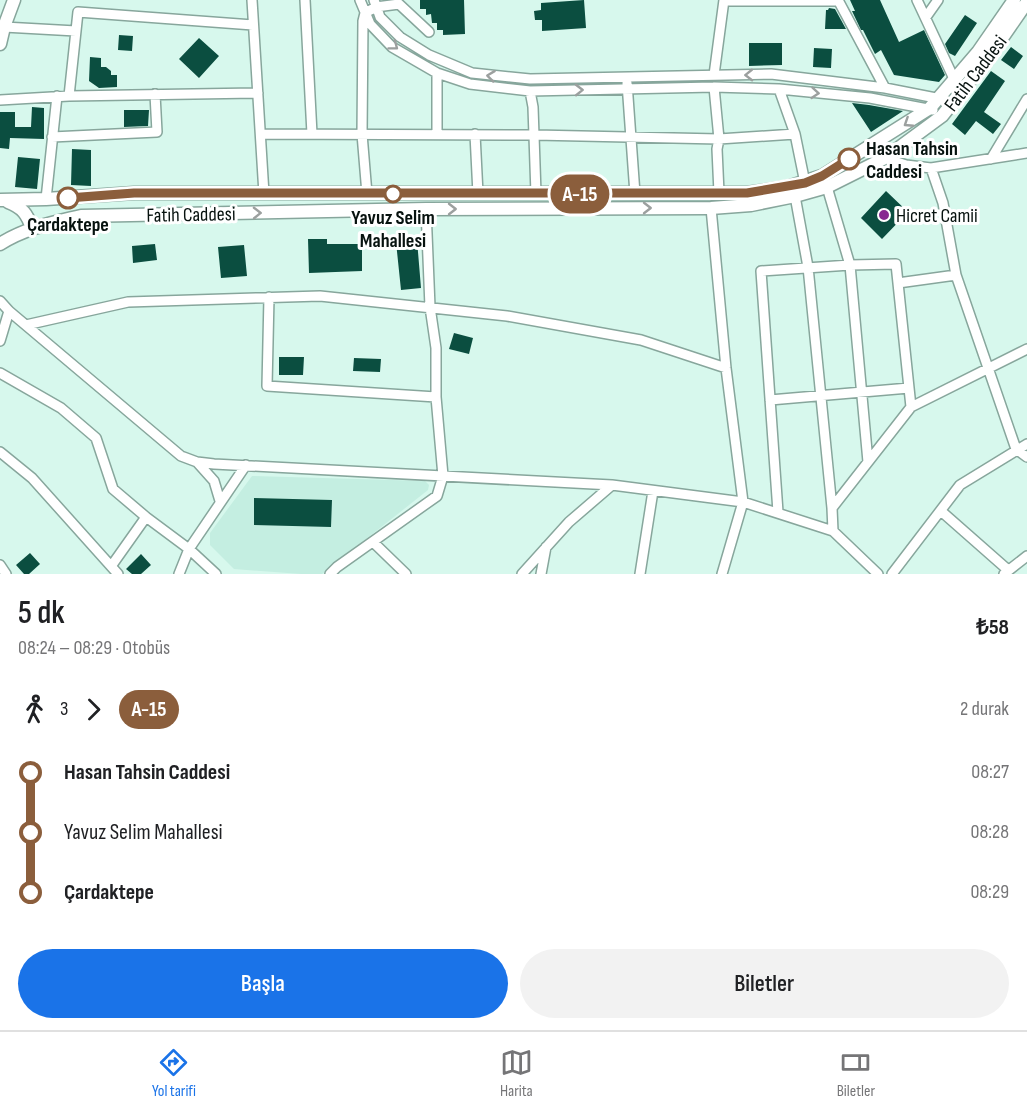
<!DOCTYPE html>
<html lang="tr">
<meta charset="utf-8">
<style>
:root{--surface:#fff;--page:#f2f2f2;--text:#202124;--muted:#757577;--line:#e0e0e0;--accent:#1a73e8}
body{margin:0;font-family:"Sofia Sans Condensed",sans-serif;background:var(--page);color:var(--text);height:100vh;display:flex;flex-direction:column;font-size:22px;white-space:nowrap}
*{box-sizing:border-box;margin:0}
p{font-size:20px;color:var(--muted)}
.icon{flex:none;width:33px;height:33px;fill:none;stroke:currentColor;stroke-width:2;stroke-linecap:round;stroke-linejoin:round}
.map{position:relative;height:574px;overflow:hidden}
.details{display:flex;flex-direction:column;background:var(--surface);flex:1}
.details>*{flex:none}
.badge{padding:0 12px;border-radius:20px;font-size:21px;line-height:39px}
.map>.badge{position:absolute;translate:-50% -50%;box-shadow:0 0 0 3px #fff}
.legs{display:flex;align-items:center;gap:9px;height:66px;padding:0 18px;font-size:20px}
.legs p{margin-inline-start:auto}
.headline{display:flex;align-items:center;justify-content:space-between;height:102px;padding:0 18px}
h1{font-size:33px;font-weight:600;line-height:45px}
.action{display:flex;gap:12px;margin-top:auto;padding:12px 18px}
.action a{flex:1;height:69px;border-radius:36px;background:var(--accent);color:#fff;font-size:24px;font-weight:600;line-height:69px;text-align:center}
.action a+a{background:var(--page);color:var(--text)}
ul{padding:0 18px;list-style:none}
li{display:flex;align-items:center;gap:21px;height:60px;font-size:22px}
li i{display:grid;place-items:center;width:9px;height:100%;margin:0 8px;background:currentColor}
li i::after{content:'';width:15px;height:15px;margin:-8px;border:4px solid;border-radius:50%;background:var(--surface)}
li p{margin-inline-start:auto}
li:first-child i{background:linear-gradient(#0000 50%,currentColor 0)}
li:last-child i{background:linear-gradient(currentColor 50%,#0000 0)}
.tabs{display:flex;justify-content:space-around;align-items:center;height:84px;border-top:2px solid var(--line);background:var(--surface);font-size:16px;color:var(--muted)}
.tabs a{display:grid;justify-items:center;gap:3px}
.tabs .current{color:var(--accent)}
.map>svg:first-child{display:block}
.built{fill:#c4eee1}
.building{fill:#0b4e40}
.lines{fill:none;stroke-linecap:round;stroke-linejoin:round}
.minor-casing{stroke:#87a69c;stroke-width:12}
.major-casing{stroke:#87a69c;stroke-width:15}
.minor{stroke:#fff;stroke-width:9}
.major{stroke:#fff;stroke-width:12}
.oneway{stroke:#9ca09f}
.line-1-casing{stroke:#fff;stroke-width:14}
.line-1{stroke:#8b5e3c;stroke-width:9}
.stop-1-dot{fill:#fff;stroke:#8b5e3c;stroke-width:3}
.poi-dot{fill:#872791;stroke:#fff;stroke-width:2}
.labels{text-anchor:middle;stroke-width:6;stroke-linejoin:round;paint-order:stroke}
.street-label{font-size:20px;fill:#07120f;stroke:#fff}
.stop-label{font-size:20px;font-weight:bold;fill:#07120f;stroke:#fff}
.poi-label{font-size:20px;fill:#07120f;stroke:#fff;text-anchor:start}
</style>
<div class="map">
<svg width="1027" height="574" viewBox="0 0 1027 574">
<rect width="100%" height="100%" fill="#d7f8ed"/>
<path class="built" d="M252,476L425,481L429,485L428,490L322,574H301L234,569L210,545V533Z"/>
<path class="building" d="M420,0H464L465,34L443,35V30H437V23H432L431,14L426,15V9H420Z
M584,0L586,28L542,31V20H535L534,11L541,10V3Z
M850,0H880L899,42L924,30L945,75L939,82L894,75L881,50L875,54L863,30H861L852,11H855Z
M829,8L835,9L846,29H825L826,10H828Z
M965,15L977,23L955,56L949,53L945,44Z
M119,35L133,36L132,51L118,50Z
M199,38L219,56L199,78L179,59Z
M749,43H782V65L749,66Z
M1011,47L1023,56L1014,69L1001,60Z
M814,48L832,49L831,68L813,67Z
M90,57L101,58V67H106L111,71V75H117V87L99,88L89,81Z
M991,71L1005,81L984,112L1001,124L993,134L976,121L965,135L952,124Z
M852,103L869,105L903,111L871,132Z
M32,107L44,108V139L10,138L9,149L0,148V112H15V127H31Z
M124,110H149L148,126L124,127Z
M72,149L91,150V186L71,185Z
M18,157L40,159L37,189L15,187Z
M886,191L908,212L882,239L861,218Z
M308,239H327V244H362V271L309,273Z
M417,240L421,288L401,290L396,242Z
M155,244L157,260L133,263L132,246Z
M244,245L247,276L221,278L218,247Z
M454,333L473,338L469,354L449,349Z
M279,357H304L303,375H279Z
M354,358L381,359L380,372L353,371Z
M254,498L332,500L331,527L254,525Z
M30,553L40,564L29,574H24L16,565Z
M141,554L151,565L141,574H132L126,569Z"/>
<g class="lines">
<g class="minor-casing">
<path id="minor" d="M252,0L264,194
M305,0L312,134
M360,0L370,24L392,47L437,73L470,84L530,91L714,87L779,89L870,98L933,110
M374,0L380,17L400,37L429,55L472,73L530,79L771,74L885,88L941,99
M838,0L885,88
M917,0L955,81
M724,1H838
M926,17L938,0
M4,27L76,31
M714,75L724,0
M627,83L635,194
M714,87L719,139L717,149L719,193
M779,89L795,134L805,183
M530,91L533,107L536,194
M69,96L78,12L253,25
M0,100L69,96L258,93
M261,134L535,135L719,139L795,134
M437,134V73
M475,134L478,194
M52,137L157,132L155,94
M885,158L906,165L931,168L1027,153
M991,159L1027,99
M931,168L943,203L956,275L1016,449L1027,457
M827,187L850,265L868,462
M367,194L362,134L363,21L365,13L376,7L399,4L429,32
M795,196L808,267L832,508
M46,199L57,96
M711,208L726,368L743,502L722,574
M898,283L956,275
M269,297L267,386L436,397
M0,301L9,311L181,456L197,462L214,464L612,485L743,502L833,531L878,574
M26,325L128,302L320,296L507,316L641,340L726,368
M0,341L9,311
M0,373L61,408L96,438L113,489L146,517L189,549L216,574
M770,400L909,388
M0,452L32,478L118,574
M197,462L214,481L220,501
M941,511L1008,570
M778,512L761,271L850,265L896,264L911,407
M833,531L832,508L911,407L1027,349
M373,542L406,574
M0,565L6,574
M112,565L146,517
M179,574L189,549L246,465
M330,574L337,567L437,496L443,476L436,397V348L430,307L426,209
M522,574L569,522L612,485
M541,574L546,547
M640,574L653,491
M892,574L960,485L1027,444
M1004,574L1027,556"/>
</g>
<g class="major-casing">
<path id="major" d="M0,44L4,27L14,0
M0,200L46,199L134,193H747L788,187L822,176L930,108L978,52L1014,0
M8,202C23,208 27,214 32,228
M0,244C25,228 52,223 81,216L426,209L711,208L751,205L795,196L827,187L885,158L942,116L991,54L1027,2"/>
</g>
<use href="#minor" class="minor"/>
<use href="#major" class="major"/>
</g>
<defs><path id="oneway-chevron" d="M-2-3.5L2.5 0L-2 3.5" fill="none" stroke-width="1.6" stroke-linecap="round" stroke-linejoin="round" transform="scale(1.5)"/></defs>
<g class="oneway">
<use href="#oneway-chevron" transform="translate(394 46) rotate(37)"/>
<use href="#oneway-chevron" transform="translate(749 75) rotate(179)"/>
<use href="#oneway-chevron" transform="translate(491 76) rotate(-173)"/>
<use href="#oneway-chevron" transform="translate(579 90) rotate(-1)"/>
<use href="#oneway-chevron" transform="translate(815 93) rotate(5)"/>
<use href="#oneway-chevron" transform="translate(908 123) rotate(147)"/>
<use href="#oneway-chevron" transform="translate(647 208)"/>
<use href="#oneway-chevron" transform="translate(452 209)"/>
<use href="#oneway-chevron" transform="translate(257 213) rotate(-1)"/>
</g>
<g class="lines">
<g class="line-1-casing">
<path id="line-1" d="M68,198L134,193H747L805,183L822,176L849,159"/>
</g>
<use href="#line-1" class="line-1"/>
</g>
<g class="stop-1-dot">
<circle cx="849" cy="159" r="10"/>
<circle cx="393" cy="194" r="8"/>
<circle cx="68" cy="198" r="10"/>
</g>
<circle class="poi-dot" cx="884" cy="215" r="6"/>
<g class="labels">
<g class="street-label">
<text transform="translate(975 73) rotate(-53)" y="7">Fatih Caddesi</text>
<text transform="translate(191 214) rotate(-1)" y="7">Fatih Caddesi</text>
</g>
<g class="stop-label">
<text x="866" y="155" text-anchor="start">Hasan Tahsin<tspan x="866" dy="23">Caddesi</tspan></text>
<text x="393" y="224">Yavuz Selim<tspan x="393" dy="23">Mahallesi</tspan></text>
<text x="68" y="231">Çardaktepe</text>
</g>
<g class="poi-label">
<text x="896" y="222">Hicret Camii</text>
</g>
</g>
</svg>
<b class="badge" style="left:580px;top:194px;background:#8b5e3c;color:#fff">A-15</b>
</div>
<section class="details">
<div class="headline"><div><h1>5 dk</h1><p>08:24 – 08:29 · Otobüs</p></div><b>₺58</b></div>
<div class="legs"><svg class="icon" aria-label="walk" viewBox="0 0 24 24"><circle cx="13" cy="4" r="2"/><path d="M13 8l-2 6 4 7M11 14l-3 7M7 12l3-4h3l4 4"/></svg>3<svg class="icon" aria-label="forward" viewBox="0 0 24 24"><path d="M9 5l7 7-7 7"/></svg><b class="badge" style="background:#8b5e3c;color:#fff">A-15</b><p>2 durak</p></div>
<ul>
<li><i style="color:#8b5e3c"></i><b>Hasan Tahsin Caddesi</b><p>08:27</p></li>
<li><i style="color:#8b5e3c"></i><span>Yavuz Selim Mahallesi</span><p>08:28</p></li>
<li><i style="color:#8b5e3c"></i><b>Çardaktepe</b><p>08:29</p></li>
</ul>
<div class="action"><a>Başla</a><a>Biletler</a></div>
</section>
<nav class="tabs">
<a class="current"><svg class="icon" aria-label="directions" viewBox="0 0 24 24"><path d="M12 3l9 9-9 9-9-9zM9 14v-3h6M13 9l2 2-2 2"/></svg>Yol tarifi</a>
<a><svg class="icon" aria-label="map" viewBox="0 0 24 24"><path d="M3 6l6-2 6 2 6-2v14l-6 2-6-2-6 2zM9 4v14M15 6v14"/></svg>Harita</a>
<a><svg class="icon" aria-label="tickets" viewBox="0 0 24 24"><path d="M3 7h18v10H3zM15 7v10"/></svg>Biletler</a>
</nav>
